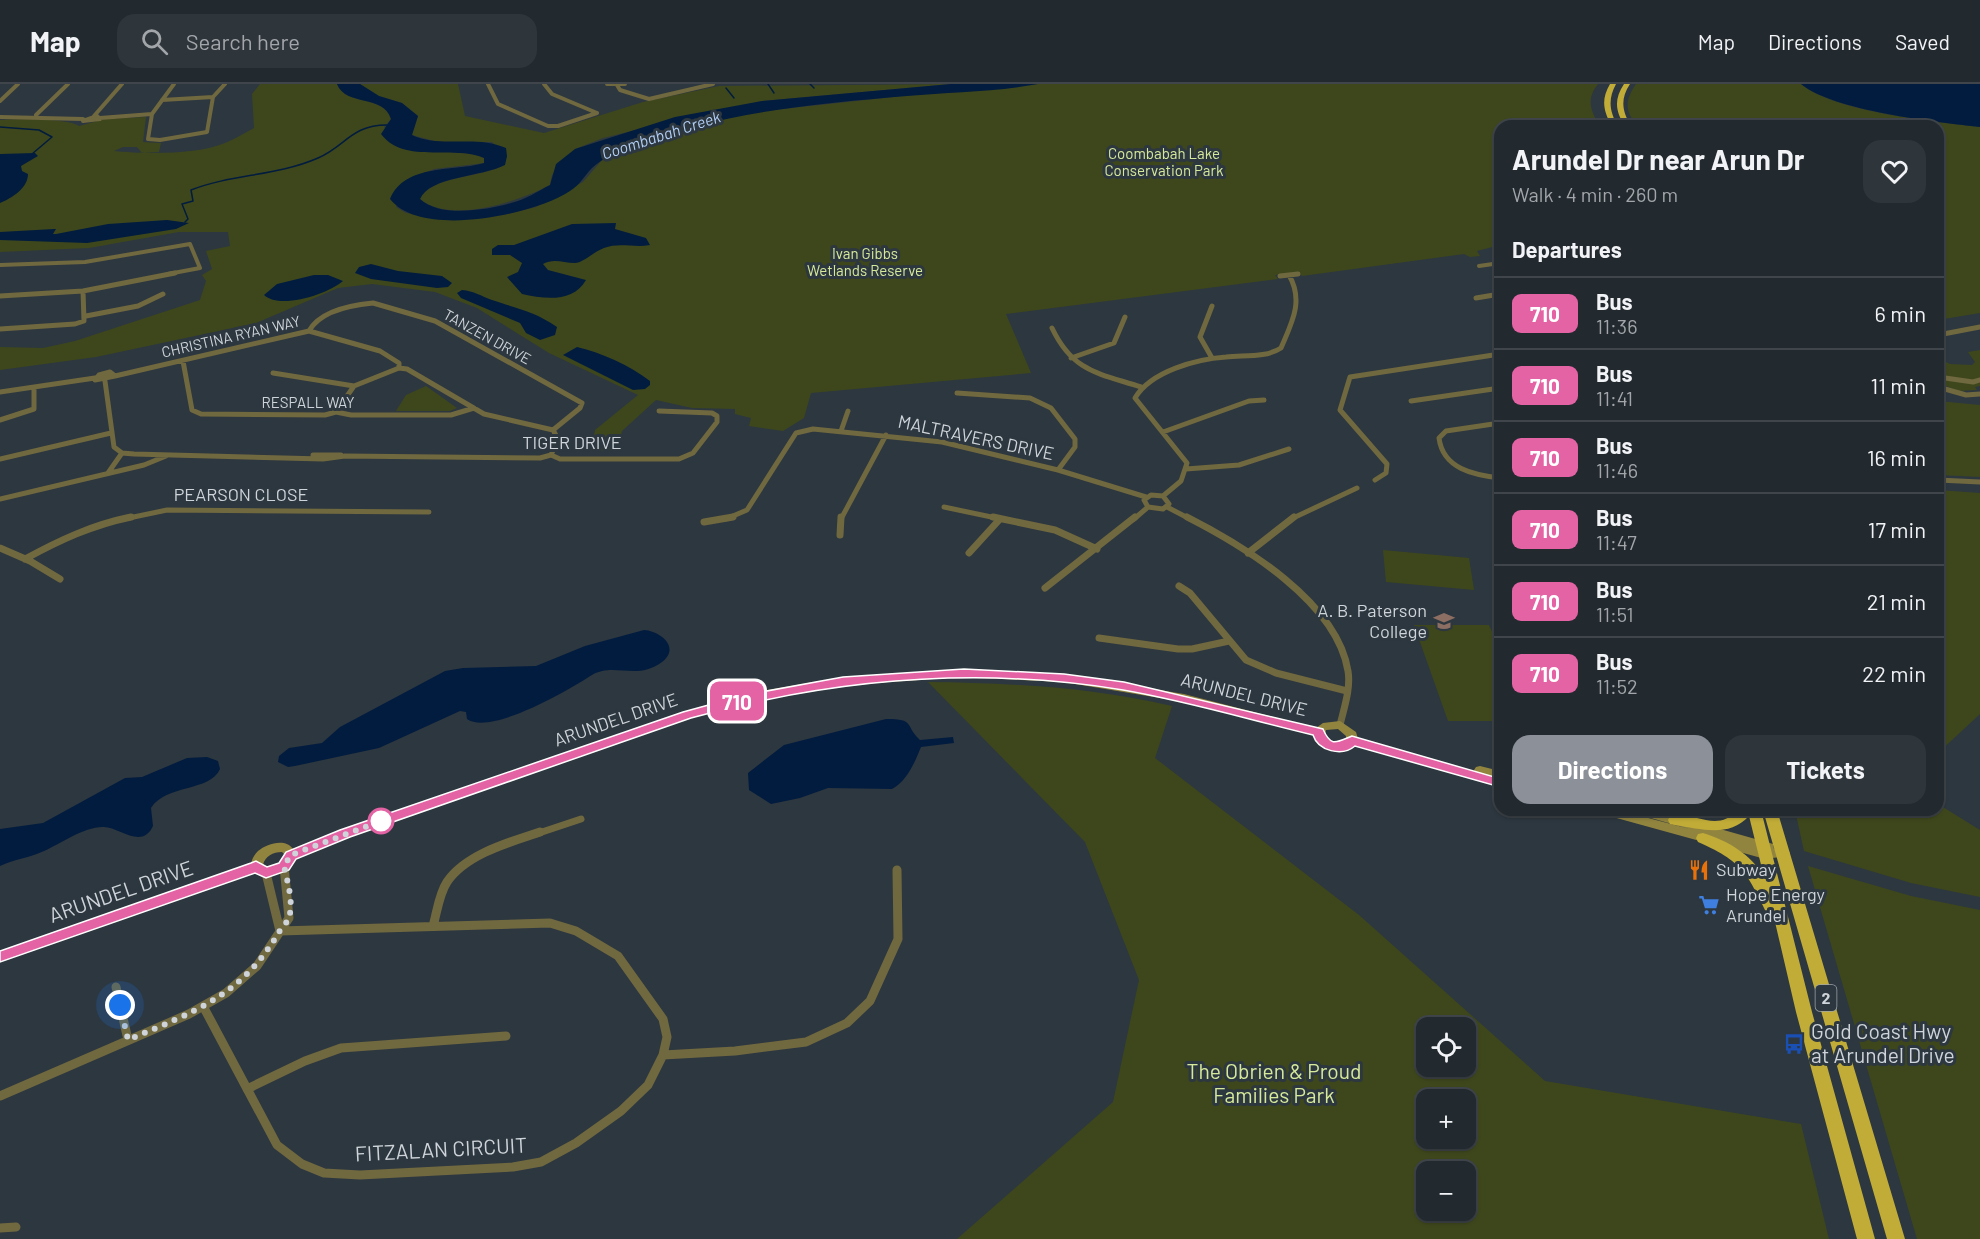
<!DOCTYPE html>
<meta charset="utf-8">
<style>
:root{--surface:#22292f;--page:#2e353b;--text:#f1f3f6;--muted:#a2a6aa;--line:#3f454b;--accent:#8c9099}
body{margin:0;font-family:Barlow,sans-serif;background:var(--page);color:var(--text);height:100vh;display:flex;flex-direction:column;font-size:22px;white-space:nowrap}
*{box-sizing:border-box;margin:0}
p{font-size:20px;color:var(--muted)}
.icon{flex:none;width:33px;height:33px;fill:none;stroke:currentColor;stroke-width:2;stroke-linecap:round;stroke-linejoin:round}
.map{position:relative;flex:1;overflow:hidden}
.drawer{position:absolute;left:1494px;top:36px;width:450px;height:696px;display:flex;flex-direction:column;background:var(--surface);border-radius:18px;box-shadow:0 2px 4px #0004,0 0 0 2px var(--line)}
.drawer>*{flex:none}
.badge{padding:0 12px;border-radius:9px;font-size:21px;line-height:39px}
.tools{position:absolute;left:1416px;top:933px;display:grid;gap:12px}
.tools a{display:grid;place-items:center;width:60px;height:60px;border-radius:12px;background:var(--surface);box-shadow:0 2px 4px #0004,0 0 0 2px var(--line);font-size:30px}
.you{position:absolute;width:30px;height:30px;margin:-15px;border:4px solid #fff;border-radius:50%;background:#1a73e8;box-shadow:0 0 0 9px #1a73e833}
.map>.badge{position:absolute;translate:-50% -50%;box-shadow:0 0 0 3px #fff}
h2{padding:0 18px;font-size:22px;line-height:54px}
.round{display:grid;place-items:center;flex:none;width:63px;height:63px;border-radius:18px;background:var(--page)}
.summary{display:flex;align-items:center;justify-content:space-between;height:102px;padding:0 18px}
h1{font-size:28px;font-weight:700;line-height:45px}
.button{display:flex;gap:12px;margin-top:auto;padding:12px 18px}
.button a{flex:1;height:69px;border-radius:18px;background:var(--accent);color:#fff;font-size:24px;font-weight:700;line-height:69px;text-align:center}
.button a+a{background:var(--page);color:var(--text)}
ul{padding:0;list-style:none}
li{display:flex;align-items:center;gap:18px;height:72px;padding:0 18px;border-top:2px solid var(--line)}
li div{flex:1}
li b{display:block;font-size:22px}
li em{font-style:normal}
li .badge{min-width:66px;font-weight:700;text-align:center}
header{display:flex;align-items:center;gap:36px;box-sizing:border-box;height:84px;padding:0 30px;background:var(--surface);border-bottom:2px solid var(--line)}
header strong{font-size:28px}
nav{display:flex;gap:33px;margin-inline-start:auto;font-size:21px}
.search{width:420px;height:54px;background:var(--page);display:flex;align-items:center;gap:15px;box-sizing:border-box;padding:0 21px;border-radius:18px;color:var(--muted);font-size:22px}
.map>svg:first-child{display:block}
.green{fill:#3e471c;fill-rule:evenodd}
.water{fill:#021c3f}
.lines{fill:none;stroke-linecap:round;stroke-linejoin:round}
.stream{stroke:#021c3f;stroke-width:1.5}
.street-far3{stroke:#70683f;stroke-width:4}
.street-far2{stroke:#70683f;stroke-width:5}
.street-far1{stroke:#70683f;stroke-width:7}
.street{stroke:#70683f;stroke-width:9}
.secondary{fill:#91843f;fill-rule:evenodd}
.highway{fill:#c1ac37;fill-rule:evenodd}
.line{fill:#e463a4;stroke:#fff;stroke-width:1.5}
.walk{stroke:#ced4d9;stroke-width:6;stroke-dasharray:0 10.8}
.stop-dot{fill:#fff;stroke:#e463a4;stroke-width:3}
.labels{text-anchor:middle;stroke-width:6;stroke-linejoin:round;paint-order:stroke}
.far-park-label{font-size:15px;fill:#d6e99a;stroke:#2d373f}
.far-street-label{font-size:15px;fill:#ced4d9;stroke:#2d373f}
.far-water-label{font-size:16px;font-style:italic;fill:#b2cff6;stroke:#2d373f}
.shield{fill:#2d373f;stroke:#9ea5ab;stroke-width:1.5}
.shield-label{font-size:16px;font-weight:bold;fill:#ced4d9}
.street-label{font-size:18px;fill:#ced4d9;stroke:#2d373f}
.poi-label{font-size:18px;fill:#ced4d9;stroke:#2d373f;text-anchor:start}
.near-street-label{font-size:21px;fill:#ced4d9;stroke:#2d373f}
.near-poi-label{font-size:21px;fill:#ced4d9;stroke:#2d373f;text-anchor:start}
.near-park-label{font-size:21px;fill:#d6e99a;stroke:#2d373f}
</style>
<header>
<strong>Map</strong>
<div class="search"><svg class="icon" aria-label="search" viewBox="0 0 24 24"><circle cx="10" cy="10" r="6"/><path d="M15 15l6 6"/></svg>Search here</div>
<nav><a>Map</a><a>Directions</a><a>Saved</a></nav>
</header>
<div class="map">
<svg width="1980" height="1155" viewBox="0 0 1980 1155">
<rect width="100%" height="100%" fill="#2d373f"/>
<path class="green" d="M260,0H337C346,23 383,10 391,35L384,43L400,64L475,70L484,74L485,79L434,85L405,97L396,123L406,129L450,136L507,130L536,123L583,98L603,75L658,52L747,29L902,12L1037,0H1598C1586,15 1590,27 1600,42H1500V161L1477,167L1480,172L1470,173L1464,170L1302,192L1298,188L1275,191L1278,195L1006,230L1031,289L811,309L804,334L783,347L749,342L751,334L735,330V325L692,324L656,316L622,347L617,366L591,367L595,346L638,311L549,269L477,224L435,208L372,200L338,204L256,239L96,273L0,286V263L43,264L75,257L200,216L206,197L202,191L212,185L206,167L230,162L228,148H179L89,164L0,168V36C17,35 66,34 79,42L105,35L146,33L143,58L161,59L159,68L142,69L137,63H123L114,67C144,70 197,71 225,59C235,55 244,49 254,44L252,10Z
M360,0H458L465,32L544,49L643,18L719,2L951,0L762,17L636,46L603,54L575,65L552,91L550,101C519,117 451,141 420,115C430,92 482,94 504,81L507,72L492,58H438L412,51L418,32L402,19L379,12Z
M1636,0H1801C1834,28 1936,38 1980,43V229L1938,236V42H1638C1624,28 1625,16 1636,0Z
M1980,266V302L1975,303L1977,306L1959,307L1938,299V274L1950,280L1972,281L1975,278L1968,268Z
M426,302L457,324L450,327H396L406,311Z
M1938,317L1980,321V393L1938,391Z
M1938,406L1980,409V630L1938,669Z
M1383,466L1469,474L1474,506L1386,498Z
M1414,541H1489L1500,566V637H1448Z
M928,598C1011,599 1091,603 1172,622L1155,674L1359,831L1545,997L1801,1040L1829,1155H957L1113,1018L1139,896L1085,758ZM1426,944H1466V982H1426ZM1426,1016H1466V1054H1426ZM1426,1088H1466V1126H1426Z
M1938,720L1980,746V813L1911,799L1804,767L1795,726H1938Z
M1808,782L1911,812L1980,826V1155H1917Z"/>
<path class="water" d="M337,0H360L379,12L402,19L418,32L412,51C442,65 475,50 506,64L507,72L505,81C482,93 430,92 420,115C440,134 487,126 511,119C525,116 538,107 550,101L556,80L575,65L675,33L762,17L951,0H1038C995,8 950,8 907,12C812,20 716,29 627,64C614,69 602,75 592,84C584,92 580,101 570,107C534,131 421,155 390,115C405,79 454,88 484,79V74C452,60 404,81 381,50L391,35C384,10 346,23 337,0Z
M1801,0H1980V43C1936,38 1834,27 1801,0Z
M35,69L38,72L21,82L22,87L28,90C28,104 12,114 0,119V70Z
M167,136L189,139L176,145L87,159L0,156V148L54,145H56L53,150H56L108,140Z
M616,139L615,145L646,154L650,161C634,164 619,158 604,164C595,167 583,179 575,179C563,179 554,174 543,180L548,186L586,196C573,219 545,215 522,210L507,193L518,188L522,179L510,171H492V165L498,161H514L572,140Z
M371,180L398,187L442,192L452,199L448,203L437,204L371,195L355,189L359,183Z
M314,191H328L343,197C328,210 280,226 264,211L277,200Z
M462,206C474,207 481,212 492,216C518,225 534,227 557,243L555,251L540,256L526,249L520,239L461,214L457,209Z
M577,263C602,269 629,281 650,297V301L645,305L633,306L563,271Z
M644,546C660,547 681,563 662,578C637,597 614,578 592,591C570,605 491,652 467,635L466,628L460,627L379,664L295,682L288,683L278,678L279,672L289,664L322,659L340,643L445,587L463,584L536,582L585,562Z
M886,635C916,635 904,641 920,656L953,653L954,659L921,663C915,678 907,697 892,705L828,704L800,714L771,720L749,706L748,689L784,661Z
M207,673L218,677L220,685C210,708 166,700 151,724L153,742C142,766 119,743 104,743C85,742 60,760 44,767C30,774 14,775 0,782V745L43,739L125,694L142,693L187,674Z"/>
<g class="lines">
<path class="stream" d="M768,0L774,9
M810,0L814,4
M726,4L734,14
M0,43L39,46L52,53L32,70
M185,138L188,135L182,120L193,117L191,106C232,90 277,92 318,74C346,62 351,41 387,41"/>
<path class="street-far3" d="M174,0L152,30L148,55L160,56L207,48L213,13L225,0
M488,0L498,20L548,42H558L597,29
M544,0L552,10L597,29
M607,0H625
M617,1L620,6L649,15L713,0
M162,16L213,13
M0,17L18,0
M36,31L68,0
M94,32L122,0
M97,32L100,35L83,37Z
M0,33L83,35
M100,34L152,30
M0,181L85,178L190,160L200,184L168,190
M1479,182L1500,179
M1295,190H1298"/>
<path class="street-far2" d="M1280,192L1298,190
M0,212L83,207L175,189
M1476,214L1500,210
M1212,222L1200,253L1212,274
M86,232L138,222L163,210
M1052,244C1073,288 1098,289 1141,303
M0,245L75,240L84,237L83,207
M309,247C320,227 352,221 373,219L435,237L582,319L580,324L553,346
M1938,251L1980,243
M1071,274L1114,259L1125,233
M183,277L192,326L201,330L325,331L336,328L351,331H451L474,324
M110,288L115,292L95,296L99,291Z
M273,289L354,302
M115,292L309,247L380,267L399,279V284L407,285L484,330L553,346L558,355L551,371
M1938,293L1973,298L1980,296
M105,297L114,363L122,369L134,370L323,375L345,372L540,374L551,371L560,375H679L693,369L717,338V332L712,329L659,327
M1938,303L1966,311L1980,310
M0,308L95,294
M957,309L1030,314L1051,324L1075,355V363L1058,386
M1411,317L1500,304
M336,328L354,302L399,284
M0,336L34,325V303
M1500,339L1446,347L1439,354C1443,385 1474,391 1500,394
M841,347L848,327
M1163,348L1249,317L1264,316
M313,371H341
M0,375L111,349
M1186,385L1239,381L1289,365
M108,389L122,369
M1375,396L1386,389L1387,380L1340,326L1350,293L1500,270
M1938,396L1980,398
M1151,411L1163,412L1169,420L1163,425L1148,423L1144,416Z
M1163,412L1181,397L1187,379L1135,314C1151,287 1197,275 1226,273C1244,271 1266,274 1281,264C1292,238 1304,217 1289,191
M0,415L144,381L166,372
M944,423L1001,435
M1167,423L1190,435
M124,435L167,426L429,428
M726,435L747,426L796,349L813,345L942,358L1058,386L1146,413
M841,435L886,351
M1134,435L1148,423
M1291,435L1357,404"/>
<path class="street-far1" d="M993,433L1055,446L1097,465
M1187,433C1244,462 1337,518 1348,587C1351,604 1344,624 1340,641
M704,438L733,433
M840,451L841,433
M0,464L30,477L60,495
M969,469L1000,435
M1248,469L1294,433
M25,475C60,456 92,441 131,433
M1179,502L1190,509L1246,576L1276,589L1347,607
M1045,504L1135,433
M1099,554L1178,565H1192L1229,557
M536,750L581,735"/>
<path class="street" d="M266,789L280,847
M433,842C437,828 439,810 447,798C466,770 510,758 540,748
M116,903L128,956
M203,922L277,1061L302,1080L324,1089L360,1091L513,1083L541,1078L576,1059L621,1027L648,1001L663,971L667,953L663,935L618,872L576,847L550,839L280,847
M663,971L735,967L806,958L847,939L870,917L898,855L897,786
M247,1005L305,977L341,964L506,952
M0,1012L189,930L226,909L257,882L289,834L284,782
M0,1144L16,1143"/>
<path class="secondary" d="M964,585L1063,590L1184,610L1316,644L1323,639L1340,637L1356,648L1358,655L1475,688L1474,686L1476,683L1480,682L1500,687V703L1354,661C1342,672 1319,666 1314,651L1184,618L1063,598L964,593L843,601L762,615L690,634L349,753L295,774L288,785L266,794L255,788L0,877V867L251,780C252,775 254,771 258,767C267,759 286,754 293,765L341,747L683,628L762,607L843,593ZM1338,645L1346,652V656L1343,659L1333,658L1325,652L1326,646ZM282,768L285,771L280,779L267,784L263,781C265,772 273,768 282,768Z
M1596,726H1618L1690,745L1633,729L1631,726H1653L1773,760L1774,765L1788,766L1790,769L1788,772L1765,775L1602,730L1598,729Z"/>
<path class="highway" d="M1610,0H1616C1608,15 1609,27 1618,42H1612C1603,27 1601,15 1610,0Z
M1624,0H1630C1620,15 1622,27 1631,42H1625C1615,27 1614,15 1624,0Z
M1738,726H1761L1812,928L1875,1155H1857L1796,928L1775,838L1771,837C1747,792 1748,780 1698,758L1696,754L1698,750L1703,749C1728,757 1751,770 1764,793L1749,732C1729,754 1701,745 1675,741L1670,740L1668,736L1670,732C1694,726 1716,750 1738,726Z
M1763,726H1777L1905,1155H1887Z"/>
</g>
<path class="line" d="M964,585L1064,590L1124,598L1319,644L1323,645C1331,664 1337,658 1352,652L1505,696L1506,699L1500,703L1355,662C1342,673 1318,667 1313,651C1250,636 1187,617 1123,606C978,582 832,595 691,634L350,753L296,775L289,786L266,794L255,789L0,878V867L251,779L256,777L267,783L279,779L286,768L340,746L683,628L745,611L843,593Z"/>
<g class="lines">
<path class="walk" d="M120,921L128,956C193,928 241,913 279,848C282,843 288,838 289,833C294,818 287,797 284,782L291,771L381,737"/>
</g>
<defs>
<g id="school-bare" transform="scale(1.62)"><path d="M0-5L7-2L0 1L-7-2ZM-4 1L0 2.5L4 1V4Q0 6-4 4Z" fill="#8d6e63" stroke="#2d373f" stroke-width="2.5" paint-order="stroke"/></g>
<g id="restaurant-bare" transform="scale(1.62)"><path d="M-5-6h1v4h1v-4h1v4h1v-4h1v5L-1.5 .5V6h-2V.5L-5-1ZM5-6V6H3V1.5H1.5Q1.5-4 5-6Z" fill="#e8710a" stroke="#2d373f" stroke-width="2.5" paint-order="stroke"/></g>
<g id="supermarket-bare" transform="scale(1.62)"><path d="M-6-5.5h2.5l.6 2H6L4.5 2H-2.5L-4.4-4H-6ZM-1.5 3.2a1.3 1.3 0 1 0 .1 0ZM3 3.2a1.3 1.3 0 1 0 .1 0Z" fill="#3f7fe0" stroke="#2d373f" stroke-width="2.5" paint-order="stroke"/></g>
<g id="bus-bare" transform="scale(1.62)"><path d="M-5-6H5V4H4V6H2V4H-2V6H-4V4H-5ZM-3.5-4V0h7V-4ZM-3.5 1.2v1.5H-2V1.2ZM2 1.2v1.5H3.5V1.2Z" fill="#1a4fb4" stroke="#2d373f" stroke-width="2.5" paint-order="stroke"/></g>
</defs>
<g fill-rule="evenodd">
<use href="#school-bare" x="1444" y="537"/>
<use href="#restaurant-bare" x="1699" y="786"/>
<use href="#supermarket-bare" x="1709" y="821"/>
<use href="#bus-bare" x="1794" y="960"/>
</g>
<circle class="stop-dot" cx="381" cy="737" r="12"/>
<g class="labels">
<g class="far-park-label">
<text x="1164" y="75">Coombabah Lake<tspan x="1164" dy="17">Conservation Park</tspan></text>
<text x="865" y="175">Ivan Gibbs<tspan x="865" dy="17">Wetlands Reserve</tspan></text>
</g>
<g class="far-street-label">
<text transform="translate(231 253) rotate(-13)" y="5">CHRISTINA RYAN WAY</text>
<text transform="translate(487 253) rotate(29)" y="5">TANZEN DRIVE</text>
<text x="308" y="324">RESPALL WAY</text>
</g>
<g class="far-water-label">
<text transform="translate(661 51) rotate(-18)" y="6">Coombabah Creek</text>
</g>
<rect class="shield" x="1815.5" y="901" width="21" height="26" rx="4.5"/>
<g class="shield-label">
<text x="1826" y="920">2</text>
</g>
<g class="street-label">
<text transform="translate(976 354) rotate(12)" y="6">MALTRAVERS DRIVE</text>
<text x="572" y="365">TIGER DRIVE</text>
<text x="241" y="417">PEARSON CLOSE</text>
<text transform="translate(1244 611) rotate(14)" y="6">ARUNDEL DRIVE</text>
<text transform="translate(616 636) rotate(-19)" y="6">ARUNDEL DRIVE</text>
</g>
<g class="poi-label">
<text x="1427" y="533" text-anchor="end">A. B. Paterson<tspan x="1427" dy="21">College</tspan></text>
<text x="1716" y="792">Subway</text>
<text x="1726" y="817">Hope Energy<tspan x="1726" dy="21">Arundel</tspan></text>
</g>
<g class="near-street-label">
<text transform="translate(121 808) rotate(-19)" y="7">ARUNDEL DRIVE</text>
<text transform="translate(441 1066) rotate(-3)" y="7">FITZALAN CIRCUIT</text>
</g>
<g class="near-poi-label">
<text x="1811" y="955">Gold Coast Hwy<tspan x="1811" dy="24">at Arundel Drive</tspan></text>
</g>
<g class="near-park-label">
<text x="1274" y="995">The Obrien &amp; Proud<tspan x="1274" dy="24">Families Park</tspan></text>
</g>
</g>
</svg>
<div class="tools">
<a><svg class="icon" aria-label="locate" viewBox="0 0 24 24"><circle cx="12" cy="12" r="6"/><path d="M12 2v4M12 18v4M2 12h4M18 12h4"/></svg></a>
<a>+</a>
<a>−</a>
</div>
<div class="you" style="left:120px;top:921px"></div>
<b class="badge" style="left:737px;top:617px;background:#e463a4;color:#fff">710</b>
<section class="drawer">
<div class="summary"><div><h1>Arundel Dr near Arun Dr</h1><p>Walk · 4 min · 260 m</p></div><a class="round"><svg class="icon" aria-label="heart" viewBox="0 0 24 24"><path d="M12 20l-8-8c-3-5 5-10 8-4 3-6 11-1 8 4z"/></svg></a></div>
<h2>Departures</h2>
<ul>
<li><span class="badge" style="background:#e463a4;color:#fff">710</span><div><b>Bus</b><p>11:36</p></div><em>6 min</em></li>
<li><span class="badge" style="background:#e463a4;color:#fff">710</span><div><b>Bus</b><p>11:41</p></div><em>11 min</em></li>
<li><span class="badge" style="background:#e463a4;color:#fff">710</span><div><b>Bus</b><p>11:46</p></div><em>16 min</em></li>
<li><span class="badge" style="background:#e463a4;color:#fff">710</span><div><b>Bus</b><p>11:47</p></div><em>17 min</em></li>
<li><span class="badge" style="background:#e463a4;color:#fff">710</span><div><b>Bus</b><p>11:51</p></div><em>21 min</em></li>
<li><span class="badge" style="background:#e463a4;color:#fff">710</span><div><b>Bus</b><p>11:52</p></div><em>22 min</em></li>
</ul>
<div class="button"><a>Directions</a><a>Tickets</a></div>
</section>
</div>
